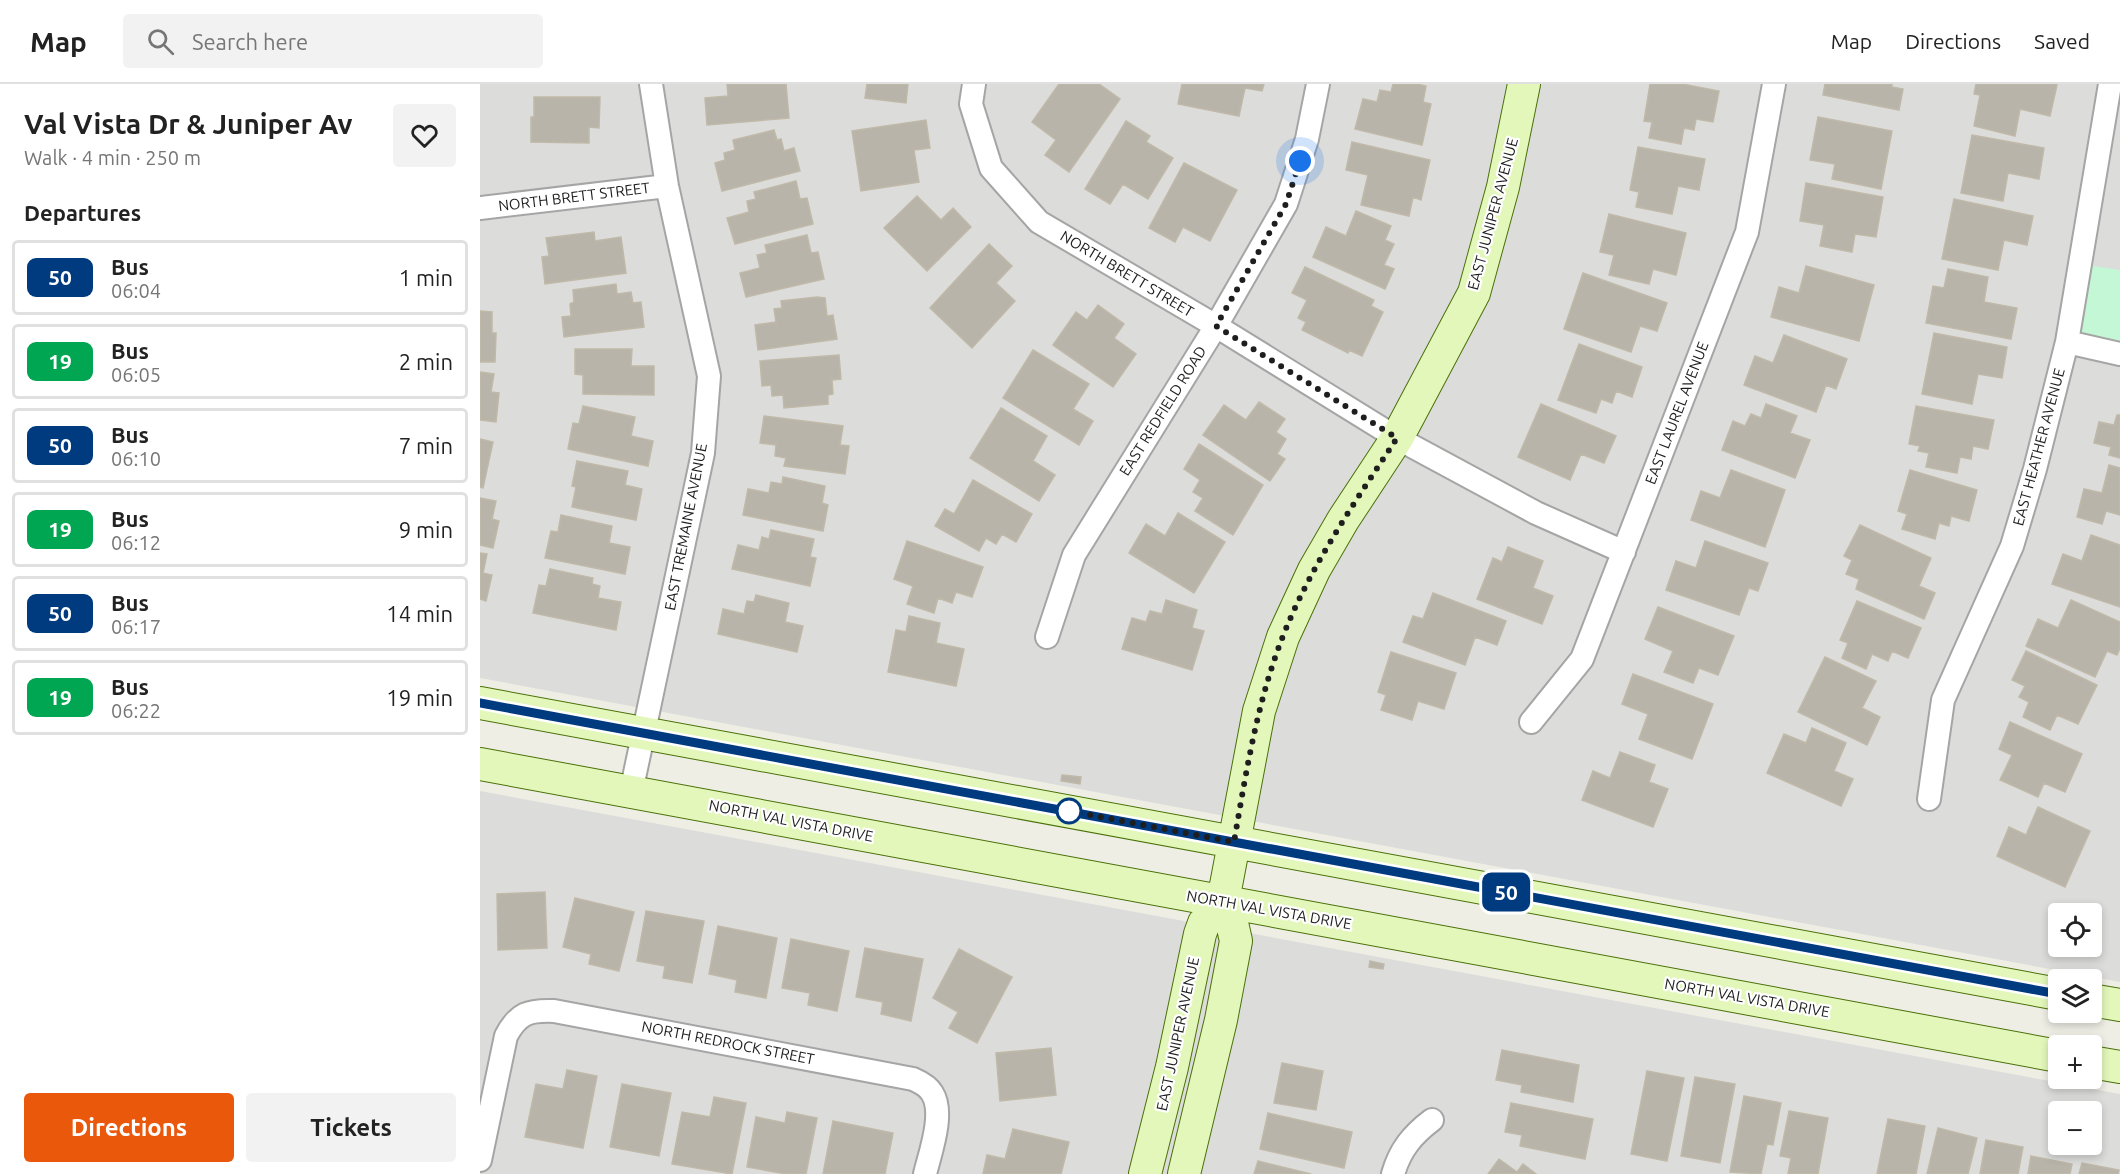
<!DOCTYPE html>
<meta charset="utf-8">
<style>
:root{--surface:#fff;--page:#f2f2f2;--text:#222;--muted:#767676;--line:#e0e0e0;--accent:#ea580c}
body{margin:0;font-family:Ubuntu,sans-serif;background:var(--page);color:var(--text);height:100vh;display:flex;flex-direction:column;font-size:22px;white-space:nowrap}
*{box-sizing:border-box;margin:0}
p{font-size:20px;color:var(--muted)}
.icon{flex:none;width:33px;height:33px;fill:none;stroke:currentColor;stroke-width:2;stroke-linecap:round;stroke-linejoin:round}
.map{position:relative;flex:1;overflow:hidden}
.details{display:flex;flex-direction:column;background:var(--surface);width:480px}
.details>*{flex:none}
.badge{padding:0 12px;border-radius:9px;font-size:21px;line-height:39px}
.tools{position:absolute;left:1568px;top:819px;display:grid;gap:12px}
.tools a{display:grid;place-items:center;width:54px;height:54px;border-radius:6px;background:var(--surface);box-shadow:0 3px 9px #0003;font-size:30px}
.you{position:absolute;width:30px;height:30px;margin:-15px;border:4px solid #fff;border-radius:50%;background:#1a73e8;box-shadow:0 0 0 9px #1a73e833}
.map>.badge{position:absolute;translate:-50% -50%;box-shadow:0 0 0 3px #fff}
h2{padding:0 24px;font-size:22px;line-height:54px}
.round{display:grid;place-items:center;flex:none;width:63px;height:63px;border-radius:6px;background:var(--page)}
.headline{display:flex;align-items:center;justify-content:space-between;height:102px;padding:0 24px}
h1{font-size:28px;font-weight:700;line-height:45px}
.cta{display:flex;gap:12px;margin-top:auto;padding:12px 24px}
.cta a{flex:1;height:69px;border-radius:6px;background:var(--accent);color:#fff;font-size:24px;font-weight:700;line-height:69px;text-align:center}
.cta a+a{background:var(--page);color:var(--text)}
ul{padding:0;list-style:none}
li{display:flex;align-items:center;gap:18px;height:75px;margin:0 12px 9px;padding:0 12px;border:3px solid var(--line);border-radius:6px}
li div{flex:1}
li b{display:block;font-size:22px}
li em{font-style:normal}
li .badge{min-width:66px;font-weight:700;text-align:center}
header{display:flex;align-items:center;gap:36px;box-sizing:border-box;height:84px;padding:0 30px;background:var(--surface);border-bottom:2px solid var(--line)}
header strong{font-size:28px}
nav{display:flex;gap:33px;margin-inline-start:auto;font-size:21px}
.search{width:420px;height:54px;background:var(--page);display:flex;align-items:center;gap:15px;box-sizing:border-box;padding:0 21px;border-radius:6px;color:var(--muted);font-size:22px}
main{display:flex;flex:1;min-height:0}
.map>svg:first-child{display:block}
.residential{fill:#dcdcdb;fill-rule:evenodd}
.park{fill:#c3f7d6}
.building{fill:#b8b4aa;stroke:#c0b9a8;stroke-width:1.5}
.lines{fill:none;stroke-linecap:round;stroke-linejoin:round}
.street-casing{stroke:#a5a5a5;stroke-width:26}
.secondary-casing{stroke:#4a7109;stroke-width:34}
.street{stroke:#fff;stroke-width:22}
.secondary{stroke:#e3f7bb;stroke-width:32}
.line-casing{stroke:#fff;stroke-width:14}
.line{stroke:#003b80;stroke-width:9}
.walk{stroke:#1e1e1e;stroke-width:6;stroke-dasharray:0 10.8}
.stop-dot{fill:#fff;stroke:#003b80;stroke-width:3}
.labels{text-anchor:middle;stroke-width:4.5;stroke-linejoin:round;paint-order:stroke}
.street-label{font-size:15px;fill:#1e1e1e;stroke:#fff}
</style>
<header>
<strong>Map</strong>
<div class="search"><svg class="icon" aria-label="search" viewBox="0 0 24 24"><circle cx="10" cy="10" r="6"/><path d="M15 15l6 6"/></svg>Search here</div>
<nav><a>Map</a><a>Directions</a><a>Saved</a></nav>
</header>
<main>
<section class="details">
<div class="headline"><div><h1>Val Vista Dr &amp; Juniper Av</h1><p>Walk · 4 min · 250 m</p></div><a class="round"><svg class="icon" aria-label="heart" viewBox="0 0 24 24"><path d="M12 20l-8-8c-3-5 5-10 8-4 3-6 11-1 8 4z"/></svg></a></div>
<h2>Departures</h2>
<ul>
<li><span class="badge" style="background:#003b80;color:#fff">50</span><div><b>Bus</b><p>06:04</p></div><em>1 min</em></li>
<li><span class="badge" style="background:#00a651;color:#fff">19</span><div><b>Bus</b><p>06:05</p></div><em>2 min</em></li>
<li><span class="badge" style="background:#003b80;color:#fff">50</span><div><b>Bus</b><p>06:10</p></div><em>7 min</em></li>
<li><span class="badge" style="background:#00a651;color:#fff">19</span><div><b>Bus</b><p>06:12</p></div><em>9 min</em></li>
<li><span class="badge" style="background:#003b80;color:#fff">50</span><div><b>Bus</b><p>06:17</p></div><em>14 min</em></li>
<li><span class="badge" style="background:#00a651;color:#fff">19</span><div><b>Bus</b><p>06:22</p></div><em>19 min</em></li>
</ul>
<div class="cta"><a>Directions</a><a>Tickets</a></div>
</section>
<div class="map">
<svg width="1640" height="1090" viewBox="0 0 1640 1090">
<rect width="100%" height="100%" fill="#efeee5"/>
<path class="residential" d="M0,0H1640V898L0,594ZM1578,830H1611V862H1578Z
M0,707L1640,1010V1090H0ZM1578,1028H1611V1060H1578Z"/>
<path class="park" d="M1600,180L1640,186V270L1587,258Z"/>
<path class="building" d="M247,0H306L309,34L227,41L225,14L248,12Z
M387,0H428L426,19L385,14Z
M579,0H619L640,15L589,88L565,71L576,56L552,38Z
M702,0H784L782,7L765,4L759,32L698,20Z
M913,0H937L946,2L943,18L951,20L942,61L875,45L883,15L897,18L900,6L911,8Z
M1170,0H1202L1239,7L1233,38L1216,35L1214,46L1204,44L1201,60L1169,54L1172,38L1164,37Z
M1345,0H1412V3L1423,5L1419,26L1343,11Z
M1496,0H1574L1577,1L1570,32L1540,25L1535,52L1494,42L1500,11L1494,10Z
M54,13H120L119,44L109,43V59L51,58V33H54Z
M1338,33L1412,47L1401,105L1352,95L1355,80L1330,76Z
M446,36L450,64L434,66L439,98L381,107L372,47Z
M646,37L670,52L666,58L693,74L668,115L643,100L630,120L605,105Z
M294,46L297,56L301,55L304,67L314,64L320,87L242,107L235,79L245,76L244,69L255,66L253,56Z
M1492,51L1564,64L1559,95L1528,89L1523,117L1481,109Z
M872,58L950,76L941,116L933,113L929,132L881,121L888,91L866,86Z
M1158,63L1225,75L1219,106L1198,102L1192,130L1156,123L1159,108L1150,106Z
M704,79L757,106L730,157L703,143L695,158L669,144Z
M316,97L320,115L327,114L333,140L255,160L247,134L269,128L267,117L276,115L274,108Z
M1326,99L1403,113L1396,153L1375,150L1372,168L1340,162L1344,141L1320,137Z
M437,112L461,136L473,124L491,143L447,187L404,144Z
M1474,115L1553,132L1547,161L1524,156L1518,186L1462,175Z
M876,127L911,142L905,156L914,160L904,181L914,185L905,205L833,173L846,143L866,152Z
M1129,130L1206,149L1196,191L1173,185L1169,200L1129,191L1134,171L1120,168Z
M114,148L115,157L141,153L146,189L65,200L62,173L69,172L66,154Z
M327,151L331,169L338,168L344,195L266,213L260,189L280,184L277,171L287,169L285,161Z
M509,160L532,182L516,199L535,217L492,264L450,224Z
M1326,182L1394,201L1379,257L1291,233L1299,203L1319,209Z
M825,183L894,216L891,222L903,228L882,272L869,266L868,269L822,246L826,238L818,234L827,216L812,209Z
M1468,185L1508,193L1504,218L1537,224L1531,255L1446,239L1453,202L1464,204Z
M1103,189L1187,219L1177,247L1160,242L1151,268L1084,245Z
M136,200L137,210L151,208L153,219L161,218L164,243L84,253L82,233L91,232L90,220L94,218L93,206Z
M337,213L345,214L347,232L353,231L357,255L278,266L275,241L296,238L294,225L302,224L301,217Z
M618,221L644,240L634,254L656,270L633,303L573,261L596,228L607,236Z
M0,227L12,228V249H16L15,278H0Z
M1454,249L1527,263L1522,294L1498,290L1492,320L1442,310Z
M1304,251L1367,275L1356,305L1346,301L1336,328L1264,301L1275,272L1293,279Z
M1099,260L1162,283L1152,313L1136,307L1132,319L1121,315L1116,329L1078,316Z
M95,265H152L151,282H174V311L103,310V291L95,290Z
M553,266L609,300L593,325L613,337L599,361L523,314Z
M359,271L361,295L352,296L353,310L348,311V320L304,324L303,311L292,312L291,301L282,302L280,277Z
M0,288L14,290L11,308L19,309L16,338L0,336Z
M779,318L805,335L796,348L806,355L797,370L805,375L790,397L723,351L744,321L766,336Z
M1061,320L1136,352L1124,379L1101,370L1090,396L1038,373Z
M1286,320L1317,332L1310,349L1330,356L1315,394L1242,366L1253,337L1265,342L1271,330L1281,334Z
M103,322L155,333L151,352L173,357L168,382L88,365L93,339L99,340Z
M1436,322L1514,336L1508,365L1493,362L1491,375L1480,373L1477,389L1446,383L1449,369L1438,367L1440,362L1429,360Z
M521,324L567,352L553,377L575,391L559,417L490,374Z
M1637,331H1640V374L1629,371L1631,363L1614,359L1619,338L1634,341Z
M284,332L363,342L360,361L369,362L365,390L304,382L306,374L295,372L296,361L280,359Z
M0,355L13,358L3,404L0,403Z
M719,360L783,401L753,451L715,427L723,414L713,408L720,396L704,385Z
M97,377L148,387L145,401L162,405L156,436L92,423L96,403L92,402Z
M1629,381L1640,384V431L1626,427L1622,440L1597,433L1604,405L1622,409Z
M1251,386L1305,406L1285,463L1211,436L1221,407L1240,414Z
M1430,386L1497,406L1489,437L1471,432L1469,442L1459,439L1455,455L1422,445L1427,430L1418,427Z
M303,393L345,402L342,419L348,421L343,447L263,431L268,405L289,409L291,398L302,400Z
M493,396L552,430L536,458L522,450L516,460L506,454L499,467L455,442L465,425L474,430Z
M0,414L16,417L12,435L19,437L13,464L0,461Z
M698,429L745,458L714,509L649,469L666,440L685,452Z
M81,431L132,442L129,459L150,463L145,490L65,474L71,447L78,448Z
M1380,441L1451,474L1439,502L1455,509L1444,535L1376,505L1379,495L1366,490L1372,476L1364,472Z
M291,446L334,455L330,473L336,474L330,502L252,485L258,461L279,466L282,453L289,455Z
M1611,451L1640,461V523L1572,500L1583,470L1602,477Z
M427,457L503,483L492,513L476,508L472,519L458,514L454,529L427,520L433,502L414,495Z
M1225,457L1288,479L1278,507L1269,504L1259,531L1186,506L1196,477L1216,484Z
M1028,463L1063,477L1053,504L1073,512L1062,540L997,515L1013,474L1022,478Z
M0,469L7,470L3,489L12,491L6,517L0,515Z
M70,485L113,494L112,500L120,502L118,514L141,518L136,546L53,529L59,501L66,502Z
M953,509L1026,537L1017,561L995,553L985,581L923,558L933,532L943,535Z
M276,511L309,519L305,538L323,542L317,568L238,550L243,525L264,530L267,517L274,518Z
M686,516L717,526L712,544L724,547L712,586L642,565L652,534L666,538L670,527L682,530Z
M1591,516L1640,538V564L1637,571L1627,567L1615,593L1546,562L1558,535L1578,544Z
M1377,517L1441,544L1428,574L1412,567L1408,577L1392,570L1386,585L1362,574L1368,559L1360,556Z
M1178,523L1254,552L1238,591L1219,584L1213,599L1184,588L1193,567L1165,555Z
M429,532L460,539L456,559L484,565L476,602L408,588L416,546L426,548Z
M1546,567L1617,601L1598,640L1577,631L1570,646L1543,633L1549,618L1539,613L1545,602L1532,596Z
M911,568L976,589L964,625L938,617L932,636L901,626L906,611L898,608Z
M1345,573L1396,597L1382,624L1400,633L1387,661L1318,628Z
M1153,590L1233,620L1212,675L1159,655L1168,630L1142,620Z
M1530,638L1602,670L1585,708L1564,699L1558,713L1520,696L1532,671L1519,665Z
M1332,644L1366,659L1354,687L1373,695L1361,722L1287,689L1304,650L1326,659Z
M1140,668L1175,681L1169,698L1188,705L1173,743L1102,716L1113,687L1130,694Z
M582,691L601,693L600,700L581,697Z
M1558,723L1610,747L1585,803L1517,772L1529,743L1546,751Z
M65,808L67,864L18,866L17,810Z
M95,814L154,828L139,887L109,880L111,870L83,863Z
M166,827L224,837L212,899L183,894L185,882L157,877Z
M238,842L297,854L286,914L255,908L257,896L229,890Z
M311,855L369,867L357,927L328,921L330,909L302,904Z
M385,864L443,875L431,937L401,930L403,918L376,913Z
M479,865L532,893L497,959L469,944L478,928L453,914Z
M890,877L904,880L903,885L889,883Z
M571,964L576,1011L520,1017L516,969Z
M1022,966L1099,981L1093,1018L1041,1008L1042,1001L1016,996Z
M802,979L843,987L836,1026L794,1019Z
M87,986L117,992L103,1064L45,1053L56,1000L83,1005Z
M1167,987L1204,994L1187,1077L1151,1070Z
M1215,993L1255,1000L1240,1079L1201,1072Z
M142,1000L191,1009L179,1072L130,1063Z
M1264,1012L1301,1019L1293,1061L1287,1060L1281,1090L1250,1088Z
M234,1013L266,1019L252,1090L192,1080L202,1028L230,1033Z
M1031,1019L1113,1035L1105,1075L1040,1062L1042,1051L1025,1048Z
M1309,1027L1348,1034L1338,1090H1308L1311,1074L1300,1072Z
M307,1028L337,1034L326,1090H306L267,1083L276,1033L305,1039Z
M788,1029L872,1048L864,1084L780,1065Z
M1408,1035L1445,1042L1436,1090H1397Z
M353,1037L413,1049L405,1090H343Z
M1458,1044L1497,1054L1488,1090H1447Z
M533,1045L589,1058L581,1090H503L507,1071L525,1075Z
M1506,1056L1543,1063L1538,1090H1500Z
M1551,1072L1592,1080L1590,1090H1548Z
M1019,1075L1037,1088L1043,1080L1056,1090H1008Z
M778,1077L831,1090H774Z
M1602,1079L1639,1086L1638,1090H1599Z"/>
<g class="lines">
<g class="street-casing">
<path id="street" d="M494,0L491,20L511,84L559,138L736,242L917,354L1056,429L1144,468
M0,124L187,102
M1587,258L1640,270
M567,553L594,471L736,242L806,120L827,55L838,0
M1051,638L1102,575L1267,148L1294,0
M151,708L223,369L229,292L187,102L171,0
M1449,715L1463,616L1532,462L1555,385L1587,258L1630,0
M0,1076L26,952C38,929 49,926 74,927L433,995C440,998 448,1002 452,1009C465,1029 450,1069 445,1090
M913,1090C920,1066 932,1051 952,1036"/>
</g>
<g class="secondary-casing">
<path id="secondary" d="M0,619L1578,910
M0,680L1578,972
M1611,916L1640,921
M1611,978L1640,983
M665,1090L692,983L720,850L724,839L743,817L779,627L803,553L834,486L863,436L917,354L994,209L1023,103L1044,0
M704,1090L741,936L756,857L750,830L743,817"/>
</g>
<use href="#street" class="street"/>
<use href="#secondary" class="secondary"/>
</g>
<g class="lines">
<g class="line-casing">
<path id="line" d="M0,619L1578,910"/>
</g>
<use href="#line" class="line"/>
<path class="walk" d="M589,727L754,758C766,689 777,618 803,552C831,481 875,418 917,354L736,242L806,120L820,77"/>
</g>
<circle class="stop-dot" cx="589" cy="727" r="12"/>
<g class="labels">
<g class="street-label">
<text transform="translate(94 113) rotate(-7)" y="5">NORTH BRETT STREET</text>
<text transform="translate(1013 130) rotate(-75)" y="5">EAST JUNIPER AVENUE</text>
<text transform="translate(647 190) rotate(31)" y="5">NORTH BRETT STREET</text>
<text transform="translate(683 327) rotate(-58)" y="5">EAST REDFIELD ROAD</text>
<text transform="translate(1197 329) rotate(-69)" y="5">EAST LAUREL AVENUE</text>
<text transform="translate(1559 363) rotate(-75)" y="5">EAST HEATHER AVENUE</text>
<text transform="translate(206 443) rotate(-79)" y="5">EAST TREMAINE AVENUE</text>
<text transform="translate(311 737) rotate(11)" y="5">NORTH VAL VISTA DRIVE</text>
<text transform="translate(789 826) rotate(10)" y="5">NORTH VAL VISTA DRIVE</text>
<text transform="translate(1267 914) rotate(10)" y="5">NORTH VAL VISTA DRIVE</text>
<text transform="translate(698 950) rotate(-78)" y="5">EAST JUNIPER AVENUE</text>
<text transform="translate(248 959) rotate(11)" y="5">NORTH REDROCK STREET</text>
</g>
</g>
</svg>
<div class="tools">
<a><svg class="icon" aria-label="locate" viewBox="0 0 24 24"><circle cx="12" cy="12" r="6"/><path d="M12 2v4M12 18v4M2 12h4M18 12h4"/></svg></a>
<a><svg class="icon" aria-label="layers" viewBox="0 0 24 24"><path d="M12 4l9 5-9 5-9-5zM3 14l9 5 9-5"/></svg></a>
<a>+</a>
<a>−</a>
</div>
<div class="you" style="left:820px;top:77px"></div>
<b class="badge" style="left:1026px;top:808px;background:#003b80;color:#fff">50</b>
</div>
</main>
